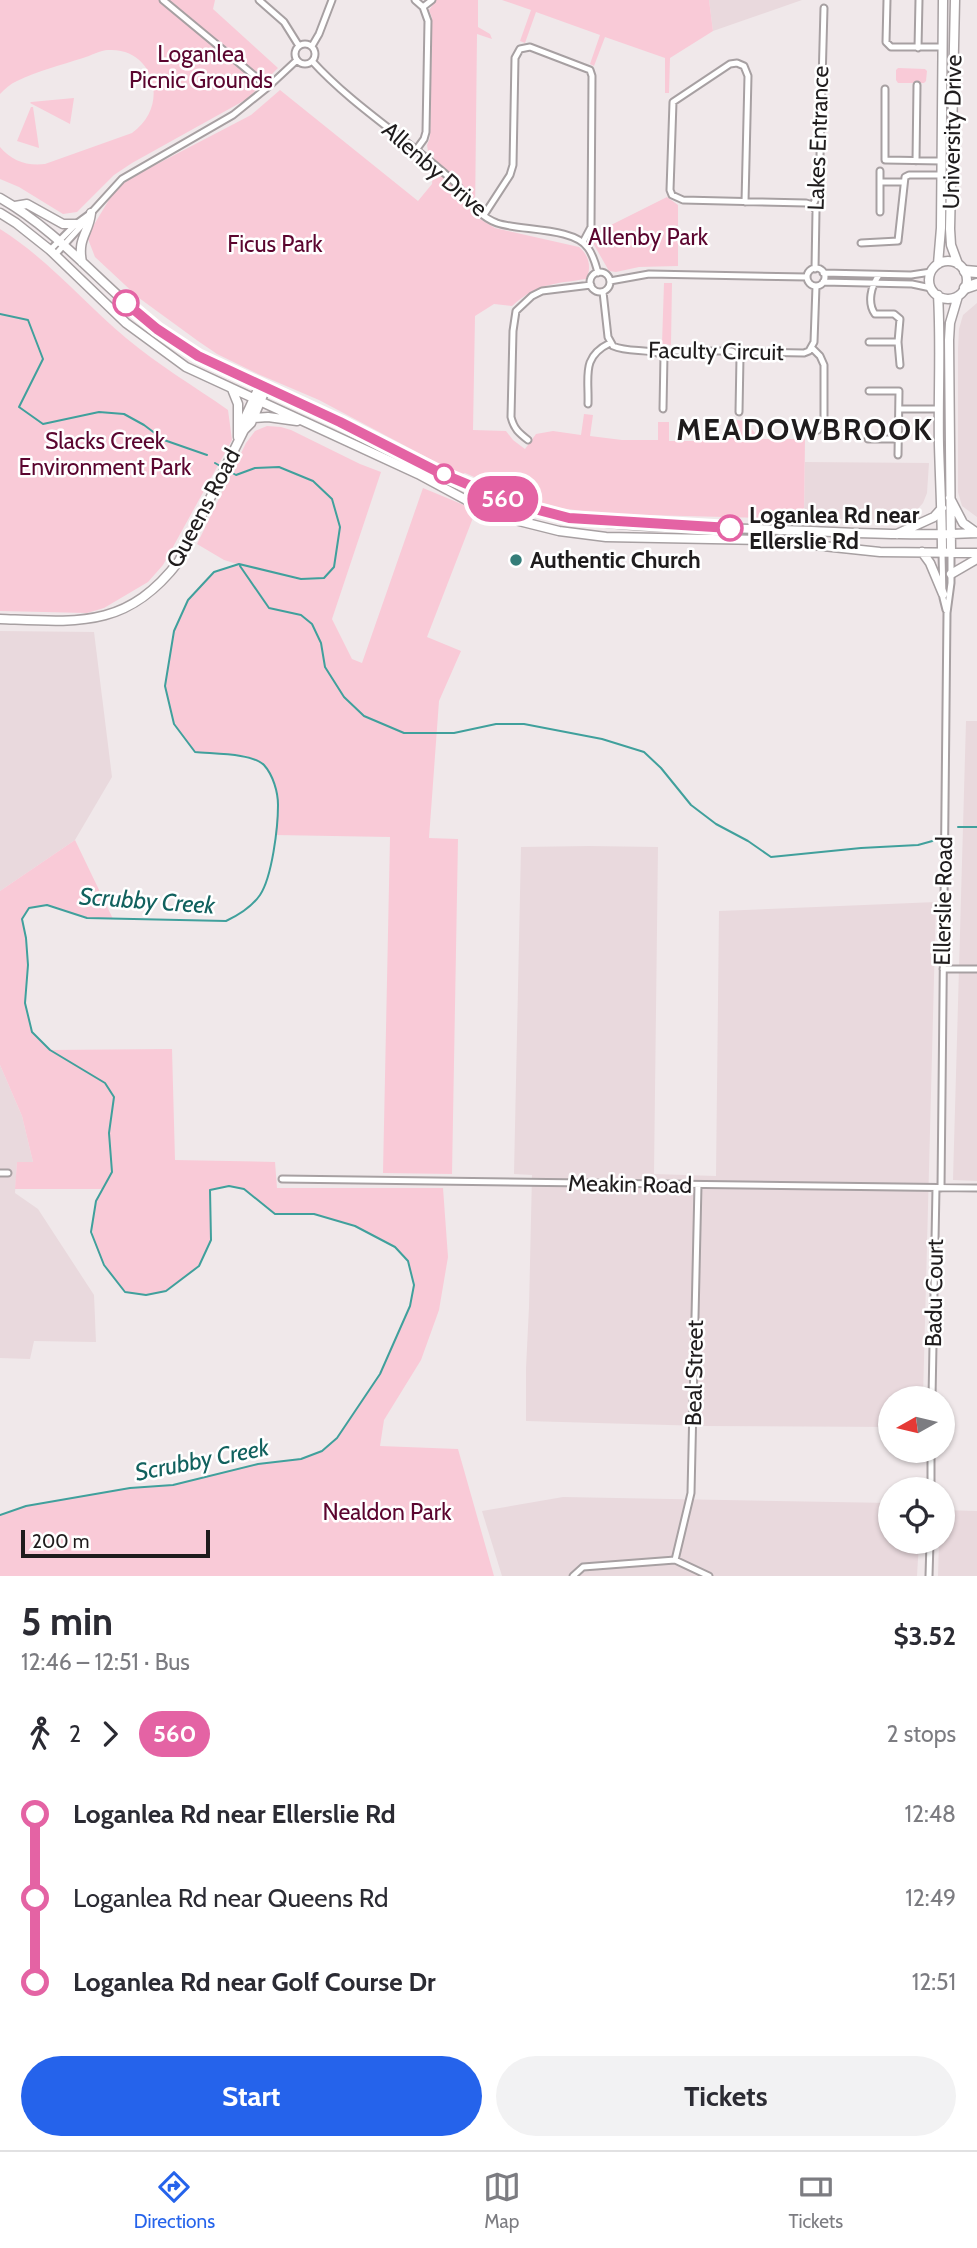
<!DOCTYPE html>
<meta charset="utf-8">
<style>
:root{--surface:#fff;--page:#f2f2f3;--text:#2b2b33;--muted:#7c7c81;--line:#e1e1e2;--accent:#2563eb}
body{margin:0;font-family:Cabin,sans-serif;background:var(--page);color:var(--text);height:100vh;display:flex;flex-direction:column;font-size:26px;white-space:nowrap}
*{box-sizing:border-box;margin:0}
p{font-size:23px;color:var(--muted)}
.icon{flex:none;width:38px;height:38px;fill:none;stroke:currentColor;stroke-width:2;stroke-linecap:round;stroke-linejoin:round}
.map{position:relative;height:1576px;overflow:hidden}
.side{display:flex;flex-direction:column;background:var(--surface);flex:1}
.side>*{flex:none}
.badge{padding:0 14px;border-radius:23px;font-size:24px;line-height:46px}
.needle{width:46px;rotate:262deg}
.tools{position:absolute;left:878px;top:1386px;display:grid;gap:14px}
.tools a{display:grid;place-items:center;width:77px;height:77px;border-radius:50%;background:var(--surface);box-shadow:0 2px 5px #0004;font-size:35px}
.scale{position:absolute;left:21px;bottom:18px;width:189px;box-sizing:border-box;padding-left:7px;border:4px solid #1f1c1d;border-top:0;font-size:19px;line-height:24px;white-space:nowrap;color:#1f1c1d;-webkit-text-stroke:5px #fff;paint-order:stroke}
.map>.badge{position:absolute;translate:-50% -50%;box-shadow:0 0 0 4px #fff}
.legs{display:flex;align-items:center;gap:10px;height:77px;padding:0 21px;font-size:23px}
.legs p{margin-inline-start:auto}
.summary{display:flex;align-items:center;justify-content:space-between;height:119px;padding:0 21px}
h1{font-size:38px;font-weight:700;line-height:52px}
.button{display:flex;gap:14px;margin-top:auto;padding:14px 21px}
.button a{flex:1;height:80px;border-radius:42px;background:var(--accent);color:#fff;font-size:28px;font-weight:700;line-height:80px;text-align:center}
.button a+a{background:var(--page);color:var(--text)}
ul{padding:0 21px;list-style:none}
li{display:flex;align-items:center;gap:24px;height:84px;font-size:26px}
li i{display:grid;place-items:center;width:10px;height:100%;margin:0 9px;background:currentColor}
li i::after{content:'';width:18px;height:18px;margin:-9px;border:5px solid;border-radius:50%;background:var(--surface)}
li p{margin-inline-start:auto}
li:first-child i{background:linear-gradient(#0000 50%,currentColor 0)}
li:last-child i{background:linear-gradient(currentColor 50%,#0000 0)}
.tab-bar{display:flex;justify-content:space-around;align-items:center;height:98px;border-top:2px solid var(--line);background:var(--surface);font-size:19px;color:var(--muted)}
.tab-bar a{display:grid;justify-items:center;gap:4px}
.tab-bar .active{color:var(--accent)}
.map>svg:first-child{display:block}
.built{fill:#e9d9dd}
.green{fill:#f9cad7}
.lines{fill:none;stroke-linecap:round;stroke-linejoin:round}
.stream{stroke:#40a09c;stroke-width:2}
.street-casing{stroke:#a7a0a2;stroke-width:9}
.secondary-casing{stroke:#a7a0a2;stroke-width:11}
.highway-casing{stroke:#a7a0a2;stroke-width:13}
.street{stroke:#fff;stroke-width:5}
.secondary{stroke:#fff;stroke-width:8}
.highway{stroke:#fff;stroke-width:10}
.line-1-casing{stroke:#fff;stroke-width:16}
.line-1{stroke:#e463a4;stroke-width:10}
.stop-1-dot{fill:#fff;stroke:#e463a4;stroke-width:3.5}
.poi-dot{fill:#357d79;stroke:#fff;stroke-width:2.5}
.labels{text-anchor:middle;stroke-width:5;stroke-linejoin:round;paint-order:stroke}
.park-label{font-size:23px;fill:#5b052f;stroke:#fff}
.street-label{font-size:23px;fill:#1f1c1d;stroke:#fff}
.stop-label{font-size:23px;font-weight:bold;fill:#1f1c1d;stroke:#fff;text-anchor:start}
.poi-label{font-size:23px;font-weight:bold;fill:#1f1c1d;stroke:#fff;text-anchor:start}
.water-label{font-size:24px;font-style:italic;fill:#11615e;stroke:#fff}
.district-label{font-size:30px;font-weight:bold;letter-spacing:2px;fill:#1f1c1d;stroke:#fff}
</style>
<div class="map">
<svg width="977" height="1576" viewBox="0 0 977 1576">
<rect width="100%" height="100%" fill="#f0e8ea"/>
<path class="built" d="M709,0H802L713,31Z
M977,303V517L962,506L958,492V349L959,329L963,315Z
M805,462L929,463L927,493L923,503L915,512L905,518L894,520L804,519Z
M0,631L94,632L112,777L75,840L0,891Z
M966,721H977V1181L953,1180Z
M589,846L658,847L654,1174L716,1176L719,911L936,902L923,1398H891V1427L704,1426L526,1421V1368L529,1307L532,1175L514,1174L521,847Z
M0,1065L22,1116L33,1162H17L15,1193L38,1209L94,1295L96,1342L34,1341L30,1359L0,1358Z
M563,1497L891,1503V1542H919L917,1576H502L482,1511Z
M943,1510L977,1511V1576H938L939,1542H943Z"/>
<path class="green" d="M0,0H215L213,9L278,68L247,99L132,163L114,175L77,212L63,214L19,187L0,179V147C12,161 26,166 45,164L132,133C171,106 154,47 108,50C101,50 90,56 83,58C61,65 37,71 17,81C10,84 5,89 0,94Z
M433,0H478V27L490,34L492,39L477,34L475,216L495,228L579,247C589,255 592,268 586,279C554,284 537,283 512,306L494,304L475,316L473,430L506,431L513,440L525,449L536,434L553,431L581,435L584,414L593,415L590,436L622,440H658V422H669V441H721L722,437L735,428V420L751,421V428L760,439H805L804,519L605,514L560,508L518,496L465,473L460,475L319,400L258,374L217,354L198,341L139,298L95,257L88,239L89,233L116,188L138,174L251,115L280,90L418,201L432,184L434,156L428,151L427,145L430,138L432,18L429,10L434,3Z
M502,0H709L713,31L670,58L669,93H665V58L605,37L594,66L590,64L600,35L536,12L525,43L520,41L531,10Z
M898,68L925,69L927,71L926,81L924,83H898L896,80V70Z
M74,98L70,124L30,103L31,102Z
M31,107H33L39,148L17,141Z
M667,197L678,205V266L639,267L616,272L609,271L593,243L591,239L593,234Z
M0,229C48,259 83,302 126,338C158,365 194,386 228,410L232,440L163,565L148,582L104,608L87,613L0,611Z
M664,283H672L671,345L662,344Z
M267,426L281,427L291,430L360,464L381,472L332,619L352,659L362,663L423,488L476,510L427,637L461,651L439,701L429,838L458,839L452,1174L383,1173L390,837L275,835L278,804L276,786L263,764L247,756L195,752L174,724L165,686L174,631L188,600L203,582L214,572L237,564L224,560L197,544L246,443L255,431Z
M75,840L113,919L87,918L47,905L29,908L22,919L26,938L28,965L25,1003L32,1032L50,1050L172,1049L175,1160L275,1162L277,1188H443L448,1257L439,1310L421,1360L384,1420L380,1446L458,1449L494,1576H0V1515L26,1506L130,1488L173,1485L258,1464L301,1459L322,1451L337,1438L380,1374L410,1306L414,1285L408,1261L394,1247L355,1226L314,1214H275L244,1189L229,1186L210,1190L211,1240L199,1266L166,1291L146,1295L125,1292C97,1257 81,1233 102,1189H15L17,1162H33L22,1116L0,1065V891Z"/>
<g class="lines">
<path class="stream" d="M0,314L28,320L43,359L19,407L43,424L99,412L124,414L144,425L164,440L207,455
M215,463L222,467
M240,566L269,608L301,615L312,624L321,643L325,667L344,697L364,716L404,733H454L496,724H524L602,739L644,752L661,768L691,805L716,824L748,841L771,857L861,848L918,845L936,840
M958,827H977
M0,1515L26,1506L130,1488L173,1485L258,1464L301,1459L322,1451L337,1438L380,1374L410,1306L414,1285L408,1261L395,1247L355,1226L314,1214H275L244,1189L229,1186L210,1190L211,1240L199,1266L166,1291L146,1295L125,1292L104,1265L91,1232L96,1201L112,1172L109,1133L114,1097L105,1083L50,1050L32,1032L25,1003L28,965L26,938L22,919L29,908L47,905L87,918L226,921C239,915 251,908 260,895C272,877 278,828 278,805C278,792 273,775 264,765C252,753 212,754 195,752L174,724L165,686L174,631L188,600L214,572L239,564L301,579L324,578L334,567L340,527L332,499L313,481L279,467L255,468L236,475L227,470"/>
<g class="street-casing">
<path id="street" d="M163,0L268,87
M259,0L284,22L299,46
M415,0L423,7L432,0
M887,0L886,42L891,47H943
M295 54a10 10 0 1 1 20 0a10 10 0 1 1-20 0Z
M312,46L319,34L332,0
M918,48L919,0
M312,61C353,106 406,138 451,179C468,194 473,214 497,223C520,231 574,227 588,248C593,255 596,265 598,273
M885,89V160L942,161
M416,150L424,139L426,132L428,21L423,7
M916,161L917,85
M880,182H903
M745,202L748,76L744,66L737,63L730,64L673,102L670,190L672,195L683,200L806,203L813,205
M880,212V171
M484,215L510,175L513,165L515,58L520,49L530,47L590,70L592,76L591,227L583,242
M861,243L898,241L905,177L909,175H942
M50,250L76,224L91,213L122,179L233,115L268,87L297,60
M55,255L82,225L86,217
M807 277a9 9 0 1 1 18 0a9 9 0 1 1-18 0Z
M815,269L816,211L813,205L819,192L824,8
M590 282a10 10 0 1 1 20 0a10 10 0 1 1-20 0Z
M823,273L911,275L931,272
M879,275C871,286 867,303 875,314H894L900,319L898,342L900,365
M610,281L649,274L807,277
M823,282L912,284L931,288
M603,292L608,337L613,346C629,353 648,348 664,355L674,351H732L740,357L749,352L804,353L809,351L814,342L816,286
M869,342H898
M812,348L820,356L824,365V421L818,430
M869,391H899L898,455
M588,404C589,376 581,357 610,343
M663,409L664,355
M899,409H939
M739,412L740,357
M868,439H899
M528,440C519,433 514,429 511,417L513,331L516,311L532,296L542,291L591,285
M942,553L943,598L946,610
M943,969H977
M0,1173H8
M282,1179L977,1188
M941,1188L947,613L951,583V553
M932,1398L936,1188
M931,1489V1451
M675,1560L691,1493L698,1185
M573,1576L583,1567L675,1560L709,1576
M929,1576L930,1542"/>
</g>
<g class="secondary-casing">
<path id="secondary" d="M955,0L950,229L951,245L958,264
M0,198C69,237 116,305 183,347C228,375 280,393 328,416C399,451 470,496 548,514C613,528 691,527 757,529C831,531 903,537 977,533
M15,206L27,204L63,224H76
M0,213L16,223L50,250L126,323L186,367L418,474L468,501L515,520L559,531L606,537L766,540L880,552L977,553
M929 280a19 19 0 1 1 38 0a19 19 0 1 1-38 0Z
M82,262C77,238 89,233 91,213
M938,264L941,228L943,0
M938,295C941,345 938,395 939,445C940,481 942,517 942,553
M232,389L238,404V437
M253,418L268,417L297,421
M244,430V420L260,385
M950,498L963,523L977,533
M897,534L934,517L942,508
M922,552L930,563L943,594
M951,553L949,340L950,323L958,296
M951,574L977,559
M0,619C78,622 127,629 179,561L244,430L251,423L266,388"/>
</g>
<g class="highway-casing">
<path id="highway" d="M965,271L977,272
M965,288L977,284"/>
</g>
<use href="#street" class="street"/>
<use href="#secondary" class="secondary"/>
<use href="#highway" class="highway"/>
</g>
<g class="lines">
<g class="line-1-casing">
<path id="line-1" d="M126,303L157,329L198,356L340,422L438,472L512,503L569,518L730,528"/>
</g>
<use href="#line-1" class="line-1"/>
</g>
<g class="stop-1-dot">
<circle cx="126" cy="303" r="12"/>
<circle cx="444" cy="474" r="9"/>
<circle cx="730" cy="528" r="12"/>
</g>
<circle class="poi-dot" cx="516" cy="560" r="7"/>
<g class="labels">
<g class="park-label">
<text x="201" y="62">Loganlea<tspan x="201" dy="26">Picnic Grounds</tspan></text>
<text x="648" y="245">Allenby Park</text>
<text x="275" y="252">Ficus Park</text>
<text x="105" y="449">Slacks Creek<tspan x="105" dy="26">Environment Park</tspan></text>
<text x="387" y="1520">Nealdon Park</text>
</g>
<g class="street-label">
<text transform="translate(952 132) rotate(-89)" y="8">University Drive</text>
<text transform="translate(818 138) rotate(-88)" y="8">Lakes Entrance</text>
<text transform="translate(435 169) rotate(41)" y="8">Allenby Drive</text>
<text transform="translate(716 351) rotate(1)" y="8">Faculty Circuit</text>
<text transform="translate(203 508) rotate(-62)" y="8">Queens Road</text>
<text transform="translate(943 901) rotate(-89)" y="8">Ellerslie Road</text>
<text transform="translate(630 1184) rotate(1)" y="8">Meakin Road</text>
<text transform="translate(934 1293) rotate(-89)" y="8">Badu Court</text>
<text transform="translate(694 1373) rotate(-89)" y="8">Beal Street</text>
</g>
<g class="stop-label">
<text x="749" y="523">Loganlea Rd near<tspan x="749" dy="26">Ellerslie Rd</tspan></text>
</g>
<g class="poi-label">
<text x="530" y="568">Authentic Church</text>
</g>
<g class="water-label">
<text transform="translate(147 901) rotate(4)" y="8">Scrubby Creek</text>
<text transform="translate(202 1460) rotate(-11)" y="8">Scrubby Creek</text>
</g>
<g class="district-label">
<text x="805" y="440">MEADOWBROOK</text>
</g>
</g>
</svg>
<div class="tools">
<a><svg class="needle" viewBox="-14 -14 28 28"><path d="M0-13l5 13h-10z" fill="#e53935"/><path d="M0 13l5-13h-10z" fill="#7c7c81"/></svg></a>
<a><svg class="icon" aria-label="locate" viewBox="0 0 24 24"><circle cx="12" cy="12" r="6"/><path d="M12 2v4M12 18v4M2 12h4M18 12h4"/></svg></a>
</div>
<div class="scale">200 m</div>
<b class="badge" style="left:503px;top:499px;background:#e463a4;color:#fff">560</b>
</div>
<section class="side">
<div class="summary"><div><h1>5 min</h1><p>12:46 – 12:51 · Bus</p></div><b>$3.52</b></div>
<div class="legs"><svg class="icon" aria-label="walk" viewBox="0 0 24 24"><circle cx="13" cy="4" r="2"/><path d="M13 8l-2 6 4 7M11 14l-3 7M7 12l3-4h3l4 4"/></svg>2<svg class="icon" aria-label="forward" viewBox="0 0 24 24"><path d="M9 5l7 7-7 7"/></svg><b class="badge" style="background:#e463a4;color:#fff">560</b><p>2 stops</p></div>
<ul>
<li><i style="color:#e463a4"></i><b>Loganlea Rd near Ellerslie Rd</b><p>12:48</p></li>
<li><i style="color:#e463a4"></i><span>Loganlea Rd near Queens Rd</span><p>12:49</p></li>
<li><i style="color:#e463a4"></i><b>Loganlea Rd near Golf Course Dr</b><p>12:51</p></li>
</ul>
<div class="button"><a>Start</a><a>Tickets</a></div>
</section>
<nav class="tab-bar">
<a class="active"><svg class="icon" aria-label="directions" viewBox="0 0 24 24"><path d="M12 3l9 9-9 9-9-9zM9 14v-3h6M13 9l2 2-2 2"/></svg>Directions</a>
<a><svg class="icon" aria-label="map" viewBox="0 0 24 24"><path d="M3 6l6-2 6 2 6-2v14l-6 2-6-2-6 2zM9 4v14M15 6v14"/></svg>Map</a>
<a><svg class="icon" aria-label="tickets" viewBox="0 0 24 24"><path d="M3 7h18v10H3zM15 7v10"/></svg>Tickets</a>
</nav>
